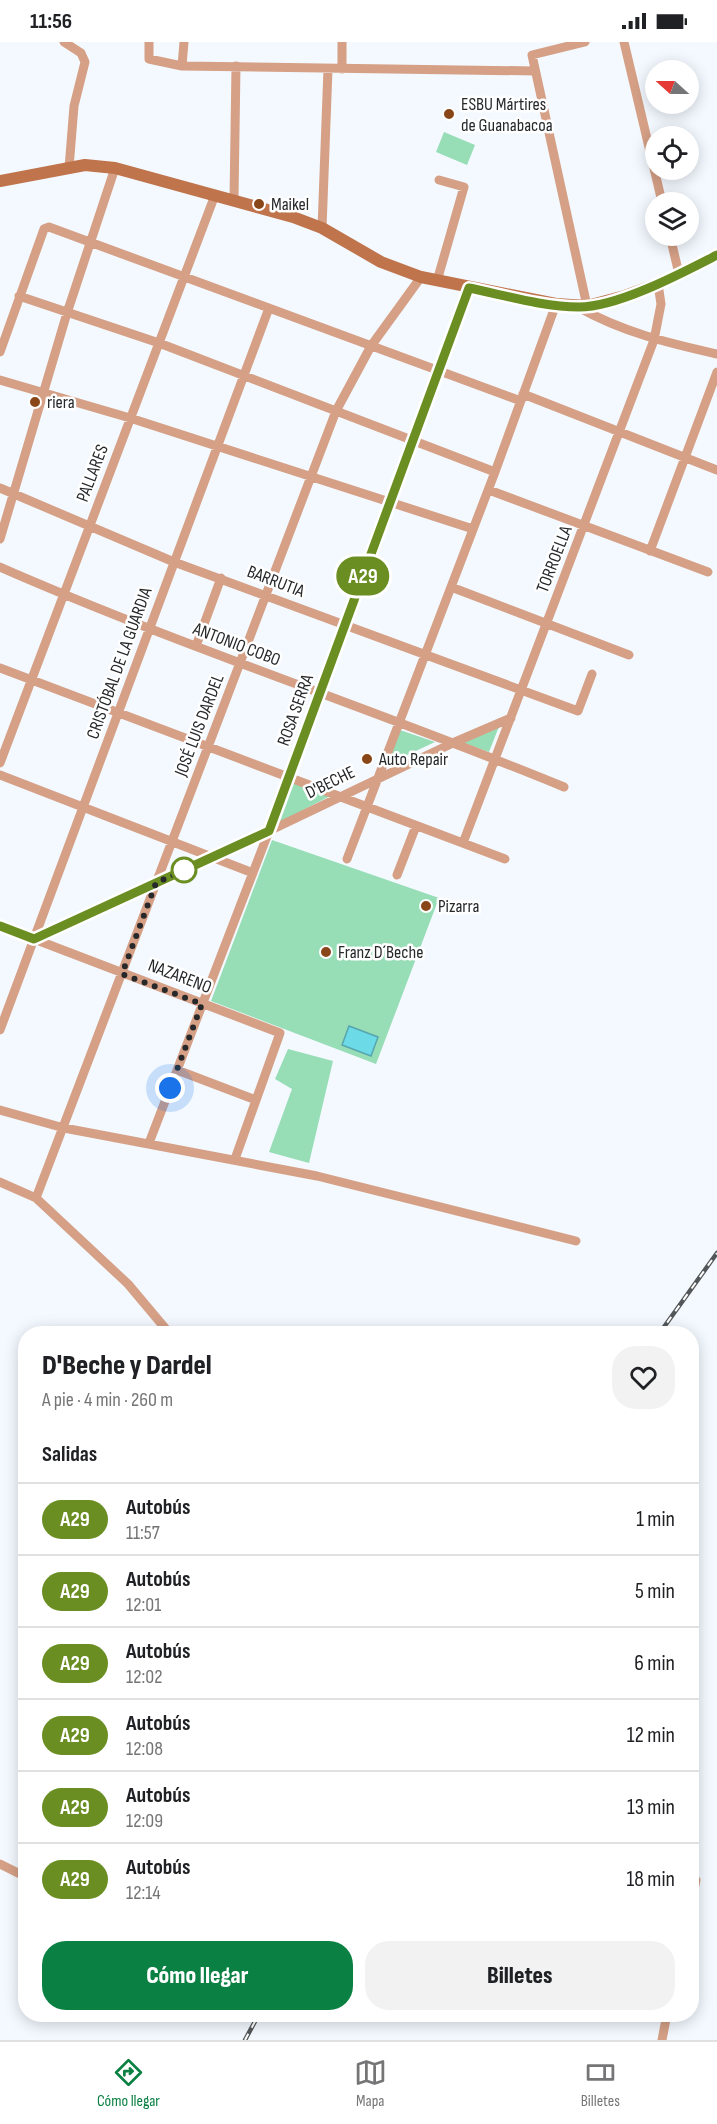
<!DOCTYPE html>
<html lang="es">
<meta charset="utf-8">
<style>
:root{--surface:#fff;--page:#f2f2f2;--text:#202124;--muted:#757577;--line:#e0e0e0;--accent:#0b8043}
body{margin:0;font-family:"Sofia Sans Condensed",sans-serif;background:var(--page);color:var(--text);height:100vh;display:flex;flex-direction:column;font-size:22px;white-space:nowrap}
*{box-sizing:border-box;margin:0}
p{font-size:20px;color:var(--muted)}
.icon{flex:none;width:33px;height:33px;fill:none;stroke:currentColor;stroke-width:2;stroke-linecap:round;stroke-linejoin:round}
.map{position:relative;flex:1;overflow:hidden}
.details{position:absolute;left:18px;top:1284px;width:681px;height:696px;display:flex;flex-direction:column;background:var(--surface);border-radius:24px;box-shadow:0 3px 15px #0003}
.details>*{flex:none}
.badge{padding:0 12px;border-radius:20px;font-size:21px;line-height:39px}
.needle{width:39px;rotate:291deg}
.fabs{position:absolute;left:645px;top:18px;display:grid;gap:12px}
.fabs a{display:grid;place-items:center;width:54px;height:54px;border-radius:50%;background:var(--surface);box-shadow:0 3px 15px #0003;font-size:30px}
.you{position:absolute;width:30px;height:30px;margin:-15px;border:4px solid #fff;border-radius:50%;background:#1a73e8;box-shadow:0 0 0 9px #1a73e833}
.map>.badge{position:absolute;translate:-50% -50%;box-shadow:0 0 0 3px #fff}
h2{padding:0 24px;font-size:22px;line-height:54px}
.round{display:grid;place-items:center;flex:none;width:63px;height:63px;border-radius:24px;background:var(--page)}
.headline{display:flex;align-items:center;justify-content:space-between;height:102px;padding:0 24px}
h1{font-size:28px;font-weight:800;line-height:45px}
.cta{display:flex;gap:12px;margin-top:auto;padding:12px 24px}
.cta a{flex:1;height:69px;border-radius:24px;background:var(--accent);color:#fff;font-size:24px;font-weight:800;line-height:69px;text-align:center}
.cta a+a{background:var(--page);color:var(--text)}
ul{padding:0;list-style:none}
li{display:flex;align-items:center;gap:18px;height:72px;padding:0 24px;border-top:2px solid var(--line)}
li div{flex:1}
li b{display:block;font-size:22px}
li em{font-style:normal}
li .badge{min-width:66px;font-weight:700;text-align:center}
.status{display:flex;justify-content:space-between;align-items:center;height:42px;padding:0 30px;background:var(--surface);direction:ltr}
.status svg{height:16px;fill:currentColor}
.tab-bar{display:flex;justify-content:space-around;align-items:center;height:84px;border-top:2px solid var(--line);background:var(--surface);font-size:16px;color:var(--muted)}
.tab-bar a{display:grid;justify-items:center;gap:3px}
.tab-bar .active{color:var(--accent)}
.map>svg:first-child{display:block}
.green{fill:#97ddb6}
.water{fill:#6cdbe7;stroke:#57a5ae;stroke-width:1.5}
.lines{fill:none;stroke-linecap:round;stroke-linejoin:round}
.street{stroke:#d5a086;stroke-width:9}
.secondary{stroke:#c0744c;stroke-width:12}
.rail-casing{stroke:#545759;stroke-width:4.5}
.rail{stroke:#fff;stroke-width:2;stroke-dasharray:7;stroke-linecap:butt}
.line-casing{stroke:#fff;stroke-width:14}
.line{stroke:#6b8e23;stroke-width:9}
.walk{stroke:#26282a;stroke-width:6;stroke-dasharray:0 10.8}
.poi-dot{fill:#894618;stroke:#fff;stroke-width:2}
.stop-dot{fill:#fff;stroke:#6b8e23;stroke-width:3}
.labels{text-anchor:middle;stroke-width:5;stroke-linejoin:round;paint-order:stroke}
.poi-label{font-size:18px;fill:#26282a;stroke:#fff;text-anchor:start}
.street-label{font-size:18px;fill:#26282a;stroke:#fff}
</style>
<div class="status"><b>11:56</b><svg viewBox="0 0 49 12"><path d="M0 12V9h3v3zM5 12V6h3v6zM10 12V3h3v9zM15 12V0h3v12zM26 1h20v11H26zM47 4h2v5h-2z"/></svg></div>
<div class="map">
<svg width="717" height="1998" viewBox="0 0 717 1998">
<rect width="100%" height="100%" fill="#f3f9ff"/>
<path class="green" d="M444,90L475,103L467,123L436,110Z
M500,682L489,710L461,700Z
M400,688L435,700L388,722Z
M290,739L330,754L273,784Z
M272,798L439,856L376,1022L211,959Z
M288,1007L333,1019L309,1121L269,1110L292,1047L275,1037Z"/>
<path class="water" d="M349,984L378,995L371,1014L342,1003Z"/>
<g class="lines">
<path class="street" d="M64,0L81,11L85,20L74,64L69,126
M149,0V17L182,24L535,29
M585,0L532,13L587,264
M624,0L662,160
M182,24L184,0
M342,27V0
M234,157L236,24
M322,186L328,27
M670,194L679,232
M437,239L464,145L439,138
M19,254L159,301L495,430
M578,265C622,290 668,301 717,312
M0,310L44,187L49,185L521,359
M0,338L130,376L473,487
M523,352L717,428
M0,446L174,520L578,669L592,632
M489,448L708,530
M0,497L67,271L115,126
M650,509L717,330
M0,525C185,606 377,668 564,745
M451,545L629,613
M196,604L221,536
M0,626L505,817
M0,721L215,153
M0,733L253,831
M463,801L654,298L661,262L658,242
M347,817L495,430L556,262
M397,833L416,784
M34,897L280,991L235,1117
M0,988L269,266
M177,1028L256,1058
M0,1068L64,1086L317,1134L576,1199
M149,1101L269,789L455,700L511,676
M0,1140L36,1156L128,1242L170,1292
M36,1156L336,369L371,304L421,235
M0,1822L26,1835
M692,1857L696,1838
M662,1998L667,1972"/>
<path class="secondary" d="M0,139L85,123L115,126L293,175L322,186L381,220L421,235L556,262L587,264L625,254L658,242L717,213
M0,884L34,897L269,789L469,246"/>
<g class="rail-casing">
<path id="rail" d="M659,1292L717,1211
M245,1998L259,1972"/>
</g>
<use href="#rail" class="rail"/>
</g>
<g class="lines">
<g class="line-casing">
<path id="line" d="M0,884L34,897L269,789L469,246C504,253 543,265 579,265C618,265 682,231 717,213"/>
</g>
<use href="#line" class="line"/>
<path class="walk" d="M170,1046L202,962L122,932L156,841L184,828"/>
</g>
<g class="poi-dot">
<circle cx="449" cy="72" r="6"/>
<circle cx="259" cy="162" r="6"/>
<circle cx="35" cy="360" r="6"/>
<circle cx="367" cy="717" r="6"/>
<circle cx="426" cy="864" r="6"/>
<circle cx="326" cy="910" r="6"/>
</g>
<circle class="stop-dot" cx="184" cy="828" r="12"/>
<g class="labels">
<g class="poi-label">
<text x="461" y="68">ESBU Mártires<tspan x="461" dy="21">de Guanabacoa</tspan></text>
<text x="271" y="168">Maikel</text>
<text x="47" y="366">riera</text>
<text x="379" y="723">Auto Repair</text>
<text x="438" y="870">Pizarra</text>
<text x="338" y="916">Franz D´Beche</text>
</g>
<g class="street-label">
<text transform="translate(92 431) rotate(-69)" y="6">PALLARES</text>
<text transform="translate(554 517) rotate(-69)" y="6">TORROELLA</text>
<text transform="translate(276 539) rotate(21)" y="6">BARRUTIA</text>
<text transform="translate(237 602) rotate(21)" y="6">ANTONIO COBO</text>
<text transform="translate(119 621) rotate(-70)" y="6">CRISTÓBAL DE LA GUARDIA</text>
<text transform="translate(295 668) rotate(-70)" y="6">ROSA SERRA</text>
<text transform="translate(199 683) rotate(-69)" y="6">JOSÉ LUIS DARDEL</text>
<text transform="translate(330 740) rotate(-26)" y="6">D'BECHE</text>
<text transform="translate(180 934) rotate(21)" y="6">NAZARENO</text>
</g>
</g>
</svg>
<div class="fabs">
<a><svg class="needle" viewBox="-14 -14 28 28"><path d="M0-13l5 13h-10z" fill="#e53935"/><path d="M0 13l5-13h-10z" fill="#757577"/></svg></a>
<a><svg class="icon" aria-label="locate" viewBox="0 0 24 24"><circle cx="12" cy="12" r="6"/><path d="M12 2v4M12 18v4M2 12h4M18 12h4"/></svg></a>
<a><svg class="icon" aria-label="layers" viewBox="0 0 24 24"><path d="M12 4l9 5-9 5-9-5zM3 14l9 5 9-5"/></svg></a>
</div>
<div class="you" style="left:170px;top:1046px"></div>
<b class="badge" style="left:363px;top:534px;background:#6b8e23;color:#fff">A29</b>
<section class="details">
<div class="headline"><div><h1>D'Beche y Dardel</h1><p>A pie · 4 min · 260 m</p></div><a class="round"><svg class="icon" aria-label="heart" viewBox="0 0 24 24"><path d="M12 20l-8-8c-3-5 5-10 8-4 3-6 11-1 8 4z"/></svg></a></div>
<h2>Salidas</h2>
<ul>
<li><span class="badge" style="background:#6b8e23;color:#fff">A29</span><div><b>Autobús</b><p>11:57</p></div><em>1 min</em></li>
<li><span class="badge" style="background:#6b8e23;color:#fff">A29</span><div><b>Autobús</b><p>12:01</p></div><em>5 min</em></li>
<li><span class="badge" style="background:#6b8e23;color:#fff">A29</span><div><b>Autobús</b><p>12:02</p></div><em>6 min</em></li>
<li><span class="badge" style="background:#6b8e23;color:#fff">A29</span><div><b>Autobús</b><p>12:08</p></div><em>12 min</em></li>
<li><span class="badge" style="background:#6b8e23;color:#fff">A29</span><div><b>Autobús</b><p>12:09</p></div><em>13 min</em></li>
<li><span class="badge" style="background:#6b8e23;color:#fff">A29</span><div><b>Autobús</b><p>12:14</p></div><em>18 min</em></li>
</ul>
<div class="cta"><a>Cómo llegar</a><a>Billetes</a></div>
</section>
</div>
<nav class="tab-bar">
<a class="active"><svg class="icon" aria-label="directions" viewBox="0 0 24 24"><path d="M12 3l9 9-9 9-9-9zM9 14v-3h6M13 9l2 2-2 2"/></svg>Cómo llegar</a>
<a><svg class="icon" aria-label="map" viewBox="0 0 24 24"><path d="M3 6l6-2 6 2 6-2v14l-6 2-6-2-6 2zM9 4v14M15 6v14"/></svg>Mapa</a>
<a><svg class="icon" aria-label="tickets" viewBox="0 0 24 24"><path d="M3 7h18v10H3zM15 7v10"/></svg>Billetes</a>
</nav>
